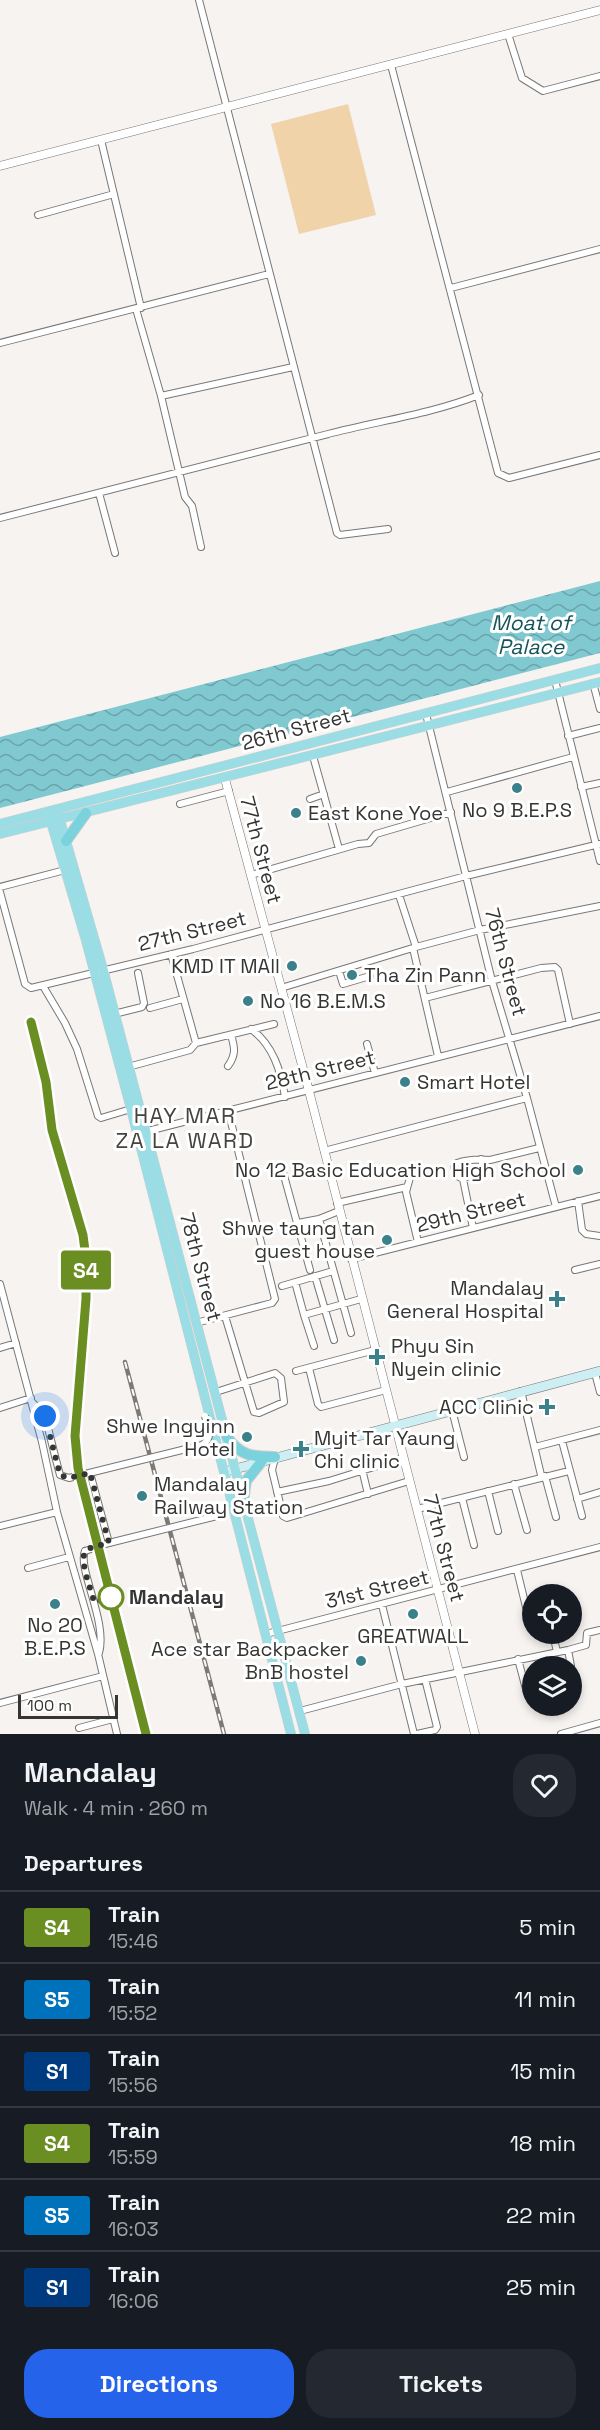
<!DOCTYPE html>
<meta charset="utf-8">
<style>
:root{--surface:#171b24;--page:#242831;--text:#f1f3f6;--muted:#9ea1a6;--line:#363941;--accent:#2563eb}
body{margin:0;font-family:"Space Grotesk",sans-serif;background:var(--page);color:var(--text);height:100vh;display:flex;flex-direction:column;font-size:22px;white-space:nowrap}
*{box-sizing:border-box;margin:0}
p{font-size:20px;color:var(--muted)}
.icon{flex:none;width:33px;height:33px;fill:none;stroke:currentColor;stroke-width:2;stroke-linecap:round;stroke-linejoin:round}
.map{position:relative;height:1734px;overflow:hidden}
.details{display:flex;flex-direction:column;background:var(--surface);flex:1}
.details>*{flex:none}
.badge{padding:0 12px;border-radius:4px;font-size:21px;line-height:39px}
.controls{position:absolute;left:522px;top:1584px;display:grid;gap:12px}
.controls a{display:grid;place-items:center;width:60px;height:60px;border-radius:50%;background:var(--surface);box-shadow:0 3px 9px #0003;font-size:30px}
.scale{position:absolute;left:18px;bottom:15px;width:100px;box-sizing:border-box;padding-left:6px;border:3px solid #353533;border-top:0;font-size:16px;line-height:21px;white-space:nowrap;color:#353533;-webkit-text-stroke:4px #fff;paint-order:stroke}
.you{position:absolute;width:30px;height:30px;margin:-15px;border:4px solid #fff;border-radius:50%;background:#1a73e8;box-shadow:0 0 0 9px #1a73e833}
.map>.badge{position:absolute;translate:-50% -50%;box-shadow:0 0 0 3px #fff}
h2{padding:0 24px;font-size:22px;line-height:54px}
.round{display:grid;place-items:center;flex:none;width:63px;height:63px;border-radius:24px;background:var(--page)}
.overview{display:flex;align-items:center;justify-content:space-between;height:102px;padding:0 24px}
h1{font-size:28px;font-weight:800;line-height:45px}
.action{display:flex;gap:12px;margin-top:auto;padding:12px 24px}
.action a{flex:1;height:69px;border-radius:24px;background:var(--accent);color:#fff;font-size:24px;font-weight:800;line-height:69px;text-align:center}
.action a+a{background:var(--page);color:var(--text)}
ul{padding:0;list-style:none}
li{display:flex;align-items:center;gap:18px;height:72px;padding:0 24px;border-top:2px solid var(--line)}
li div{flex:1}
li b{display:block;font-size:22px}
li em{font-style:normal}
li .badge{min-width:66px;font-weight:700;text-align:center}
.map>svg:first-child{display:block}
.garden{fill:#f0d3a9}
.water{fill:url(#water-waves)}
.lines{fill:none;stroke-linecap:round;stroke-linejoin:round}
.minor-casing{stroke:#797775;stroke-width:8}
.tertiary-casing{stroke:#797775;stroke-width:9}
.secondary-casing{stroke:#797775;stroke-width:10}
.primary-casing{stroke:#cfcfce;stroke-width:10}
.trunk-casing{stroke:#cfcfce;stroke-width:12}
.minor{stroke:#fff;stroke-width:6}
.tertiary{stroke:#fff;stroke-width:8}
.secondary{stroke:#cdeef2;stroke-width:9}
.primary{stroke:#9bdde5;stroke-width:9}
.trunk{stroke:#7ad2dc;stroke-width:10}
.rail-casing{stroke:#7b7a77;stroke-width:4.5}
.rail{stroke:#fff;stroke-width:2;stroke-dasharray:7;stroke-linecap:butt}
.minor-bridge-casing{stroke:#797775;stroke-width:8;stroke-linecap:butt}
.minor-bridge{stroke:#fff;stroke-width:6}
.line-casing{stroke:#fff;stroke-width:14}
.line{stroke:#6b8e23;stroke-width:9}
.walk{stroke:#353533;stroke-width:6;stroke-dasharray:0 10.8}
.poi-dot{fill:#3a8189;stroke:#fff;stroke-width:2}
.stop-dot{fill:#fff;stroke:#6b8e23;stroke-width:3}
.labels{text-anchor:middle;stroke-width:6;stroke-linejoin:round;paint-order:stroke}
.street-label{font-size:20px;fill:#353533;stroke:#fff}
.poi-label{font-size:20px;fill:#353533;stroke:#fff;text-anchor:start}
.stop-label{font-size:20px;font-weight:bold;fill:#353533;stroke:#fff;text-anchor:start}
.water-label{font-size:21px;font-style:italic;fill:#15545a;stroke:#fff}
.quarter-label{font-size:22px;letter-spacing:1.5px;fill:#454441;stroke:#fff}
</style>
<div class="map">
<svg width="600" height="1734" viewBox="0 0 600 1734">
<defs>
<pattern id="water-waves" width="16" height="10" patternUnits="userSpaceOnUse" patternTransform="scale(1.5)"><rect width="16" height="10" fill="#80c9d1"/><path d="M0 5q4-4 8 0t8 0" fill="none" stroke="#6aa4aa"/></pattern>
</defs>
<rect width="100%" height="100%" fill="#f6f3f0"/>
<path class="garden" d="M348,104L376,215L299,234L271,124Z"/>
<path class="water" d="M600,581V653L0,808V737Z"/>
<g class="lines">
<g class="minor-casing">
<path id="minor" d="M199,0L337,533L340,535L388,529
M508,34L522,78L543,91L600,76
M391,65L498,473L509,478L600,455
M101,140L141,308
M38,215L114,194
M451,288L600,249
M136,309L161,396L293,367
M0,343L269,274
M161,396L185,497L192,506L201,547
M99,493L115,553
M0,518C110,490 219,462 328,434C378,421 431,414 479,395
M555,680L600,861
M593,683L600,709
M426,714L492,981L527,1098L556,1207
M568,736L600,728
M313,756L339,849
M581,787L600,783
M447,792L573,757
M310,799L324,794
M180,804L229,791
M251,875L358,844L369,843L376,834L451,812
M0,887L65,870
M0,892L25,984L31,988L193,949L466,876L600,844
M399,895L416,947
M413,948L438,1056
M171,954L196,1043L274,1024
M339,971L343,984L370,976
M43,986L65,1023L77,1049L98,1116L101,1118L131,1109
M281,988L416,947L480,930L600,906
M425,998L541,968L555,967L558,970L570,1024
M150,1008L183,999
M114,1014L142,1007L144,1003L138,973
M251,1029C273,1045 281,1071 285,1097
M367,1044L375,1073
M228,1066C236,1055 235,1048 231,1035
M128,1067L190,1050L196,1043
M144,1132L600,1016
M324,1151L527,1098
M481,1159L483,1168L463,1179L457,1176L454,1167L457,1163C469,1159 478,1159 490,1160L539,1148
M283,1172L310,1270
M411,1174L406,1192L418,1242
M463,1179L473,1228
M578,1201L582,1230L586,1234L600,1236
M337,1203L407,1187
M339,1211L319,1219L351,1333
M298,1223L319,1219
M351,1259L600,1196
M575,1270L600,1264
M315,1276L334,1340
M295,1282L304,1315L361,1299
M0,1284L42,1442L57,1512L98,1654L117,1734
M282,1286L333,1271
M304,1315L314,1346
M196,1323L272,1303L275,1299L228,1110
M0,1348L16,1343
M309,1368L318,1404L321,1407L386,1390
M296,1371L375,1350
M595,1373L600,1392
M521,1391L541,1475L540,1478
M216,1392L275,1373L281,1378L284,1402L259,1413L254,1412L225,1316
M33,1403L45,1416L55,1456
M0,1408L31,1398
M452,1410L464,1457
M562,1441L582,1516
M535,1447L600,1430
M275,1458L272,1470L283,1516L287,1518L409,1481
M362,1469L368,1494
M90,1473L109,1543
M545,1476L556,1517
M514,1484L527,1530
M488,1491L498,1531
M277,1492L329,1481L403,1458
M462,1498L474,1545
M577,1499L600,1492
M417,1509L569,1471
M0,1526L57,1512
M85,1551C77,1568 108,1622 99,1653
M28,1568L69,1557
M517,1570L526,1607L532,1611
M382,1605L414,1734
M266,1634L600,1547
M553,1634L557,1652
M568,1650L571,1666
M518,1659L527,1693
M0,1703L103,1676
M300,1711L402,1684L568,1650L586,1645L587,1633L600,1630
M79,1728L113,1719
M417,1734L435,1730L437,1727L425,1679
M561,1734L600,1723"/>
</g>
<g class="tertiary-casing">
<path id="tertiary" d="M0,166L600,10
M225,779L309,1091L475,1734"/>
</g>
<g class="secondary-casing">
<path id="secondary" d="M224,1472L600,1371"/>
</g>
<g class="primary-casing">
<path id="primary" d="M57,810L103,969L305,1734
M48,812L85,937L131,1109L291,1734
M0,824L600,668
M0,834L600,682"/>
</g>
<g class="trunk-casing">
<path id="trunk" d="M66,841L86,813
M227,1437C240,1456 253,1457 275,1457
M243,1502L246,1481L262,1461"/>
</g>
<use href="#minor" class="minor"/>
<use href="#tertiary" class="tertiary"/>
<use href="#secondary" class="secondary"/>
<use href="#primary" class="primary"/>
<use href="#trunk" class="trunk"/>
<g class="rail-casing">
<path id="rail" d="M31,1022L46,1082L52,1130L83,1235L86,1259V1299L75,1436L78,1468L146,1734
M125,1362L224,1734"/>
</g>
<use href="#rail" class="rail"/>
<g class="minor-bridge-casing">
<path id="minor-bridge" d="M55,1456L60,1475L69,1478L202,1445C214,1438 208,1427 205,1416
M85,1551L109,1543L225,1514"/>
</g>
<use href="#minor-bridge" class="minor-bridge"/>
</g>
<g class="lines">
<g class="line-casing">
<path id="line" d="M31,1022L46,1082L52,1130L83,1235L86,1259V1299L75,1436L78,1468L146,1734"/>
</g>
<use href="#line" class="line"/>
<path class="walk" d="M45,1416L60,1475L69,1478L90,1473L109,1543C102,1545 91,1546 86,1551C78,1559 92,1591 94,1602L111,1597"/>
</g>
<g class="poi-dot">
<circle cx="517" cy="788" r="6"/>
<circle cx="296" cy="813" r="6"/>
<circle cx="292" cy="966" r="6"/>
<circle cx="352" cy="975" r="6"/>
<circle cx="248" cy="1001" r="6"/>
<circle cx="405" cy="1082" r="6"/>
<circle cx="578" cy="1170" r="6"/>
<circle cx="387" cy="1240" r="6"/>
<path d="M554 1290h6v6h6v6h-6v6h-6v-6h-6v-6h6z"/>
<path d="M374 1348h6v6h6v6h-6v6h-6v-6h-6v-6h6z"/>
<path d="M544 1398h6v6h6v6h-6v6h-6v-6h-6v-6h6z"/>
<circle cx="247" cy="1437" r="6"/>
<path d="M298 1440h6v6h6v6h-6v6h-6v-6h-6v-6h6z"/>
<circle cx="142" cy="1496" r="6"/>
<circle cx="55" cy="1604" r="6"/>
<circle cx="413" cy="1614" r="6"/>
<circle cx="361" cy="1661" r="6"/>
</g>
<circle class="stop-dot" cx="111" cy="1597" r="12"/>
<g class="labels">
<g class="street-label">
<text transform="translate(296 729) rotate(-15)" y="7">26th Street</text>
<text transform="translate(261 850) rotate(75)" y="7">77th Street</text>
<text transform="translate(192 931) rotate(-14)" y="7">27th Street</text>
<text transform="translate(506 962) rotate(75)" y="7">76th Street</text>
<text transform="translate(320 1070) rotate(-14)" y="7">28th Street</text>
<text transform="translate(471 1212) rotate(-14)" y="7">29th Street</text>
<text transform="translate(201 1267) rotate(75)" y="7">78th Street</text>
<text transform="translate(444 1548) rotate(75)" y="7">77th Street</text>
<text transform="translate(377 1589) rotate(-14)" y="7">31st Street</text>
</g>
<g class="poi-label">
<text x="517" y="817" text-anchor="middle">No 9 B.E.P.S</text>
<text x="308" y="820">East Kone Yoe</text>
<text x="280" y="973" text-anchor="end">KMD IT MAll</text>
<text x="364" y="982">Tha Zin Pann</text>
<text x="260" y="1008">No 16 B.E.M.S</text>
<text x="417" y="1089">Smart Hotel</text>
<text x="566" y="1177" text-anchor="end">No 12 Basic Education High School</text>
<text x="375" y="1235" text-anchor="end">Shwe taung tan<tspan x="375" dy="23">guest house</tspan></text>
<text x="544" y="1295" text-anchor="end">Mandalay<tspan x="544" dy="23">General Hospital</tspan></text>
<text x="391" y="1353">Phyu Sin<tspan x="391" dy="23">Nyein clinic</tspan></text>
<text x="534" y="1414" text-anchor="end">ACC Clinic</text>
<text x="235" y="1433" text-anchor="end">Shwe Ingyinn<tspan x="235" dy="23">Hotel</tspan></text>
<text x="314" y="1445">Myit Tar Yaung<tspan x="314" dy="23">Chi clinic</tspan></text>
<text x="154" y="1491">Mandalay<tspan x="154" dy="23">Railway Station</tspan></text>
<text x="55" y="1632" text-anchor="middle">No 20<tspan x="55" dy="23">B.E.P.S</tspan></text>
<text x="413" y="1643" text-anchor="middle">GREATWALL</text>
<text x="349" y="1656" text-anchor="end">Ace star Backpacker<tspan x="349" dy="23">BnB hostel</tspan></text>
</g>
<g class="stop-label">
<text x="129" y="1604">Mandalay</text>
</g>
<g class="water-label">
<text x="531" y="630">Moat of<tspan x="531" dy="24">Palace</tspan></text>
</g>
<g class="quarter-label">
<text x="185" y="1123">HAY MAR<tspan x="185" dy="25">ZA LA WARD</tspan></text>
</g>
</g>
</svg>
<div class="controls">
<a><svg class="icon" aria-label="locate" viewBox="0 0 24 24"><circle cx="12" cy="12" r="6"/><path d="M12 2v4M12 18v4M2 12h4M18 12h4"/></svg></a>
<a><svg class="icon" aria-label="layers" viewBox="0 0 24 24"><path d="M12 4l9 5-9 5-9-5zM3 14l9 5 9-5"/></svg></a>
</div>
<div class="scale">100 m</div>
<div class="you" style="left:45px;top:1416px"></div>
<b class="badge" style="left:86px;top:1270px;background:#6b8e23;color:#fff">S4</b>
</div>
<section class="details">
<div class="overview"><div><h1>Mandalay</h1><p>Walk · 4 min · 260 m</p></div><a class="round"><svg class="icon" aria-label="heart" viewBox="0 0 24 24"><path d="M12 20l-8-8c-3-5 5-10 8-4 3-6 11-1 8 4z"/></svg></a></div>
<h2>Departures</h2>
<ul>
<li><span class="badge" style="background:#6b8e23;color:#fff">S4</span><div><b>Train</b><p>15:46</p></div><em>5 min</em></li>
<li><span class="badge" style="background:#0072bc;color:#fff">S5</span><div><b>Train</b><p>15:52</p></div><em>11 min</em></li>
<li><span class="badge" style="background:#003b80;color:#fff">S1</span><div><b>Train</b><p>15:56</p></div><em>15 min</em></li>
<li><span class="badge" style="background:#6b8e23;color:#fff">S4</span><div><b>Train</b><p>15:59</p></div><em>18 min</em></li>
<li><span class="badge" style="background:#0072bc;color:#fff">S5</span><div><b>Train</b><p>16:03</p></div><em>22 min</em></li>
<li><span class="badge" style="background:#003b80;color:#fff">S1</span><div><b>Train</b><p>16:06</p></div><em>25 min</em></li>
</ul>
<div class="action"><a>Directions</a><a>Tickets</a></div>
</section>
